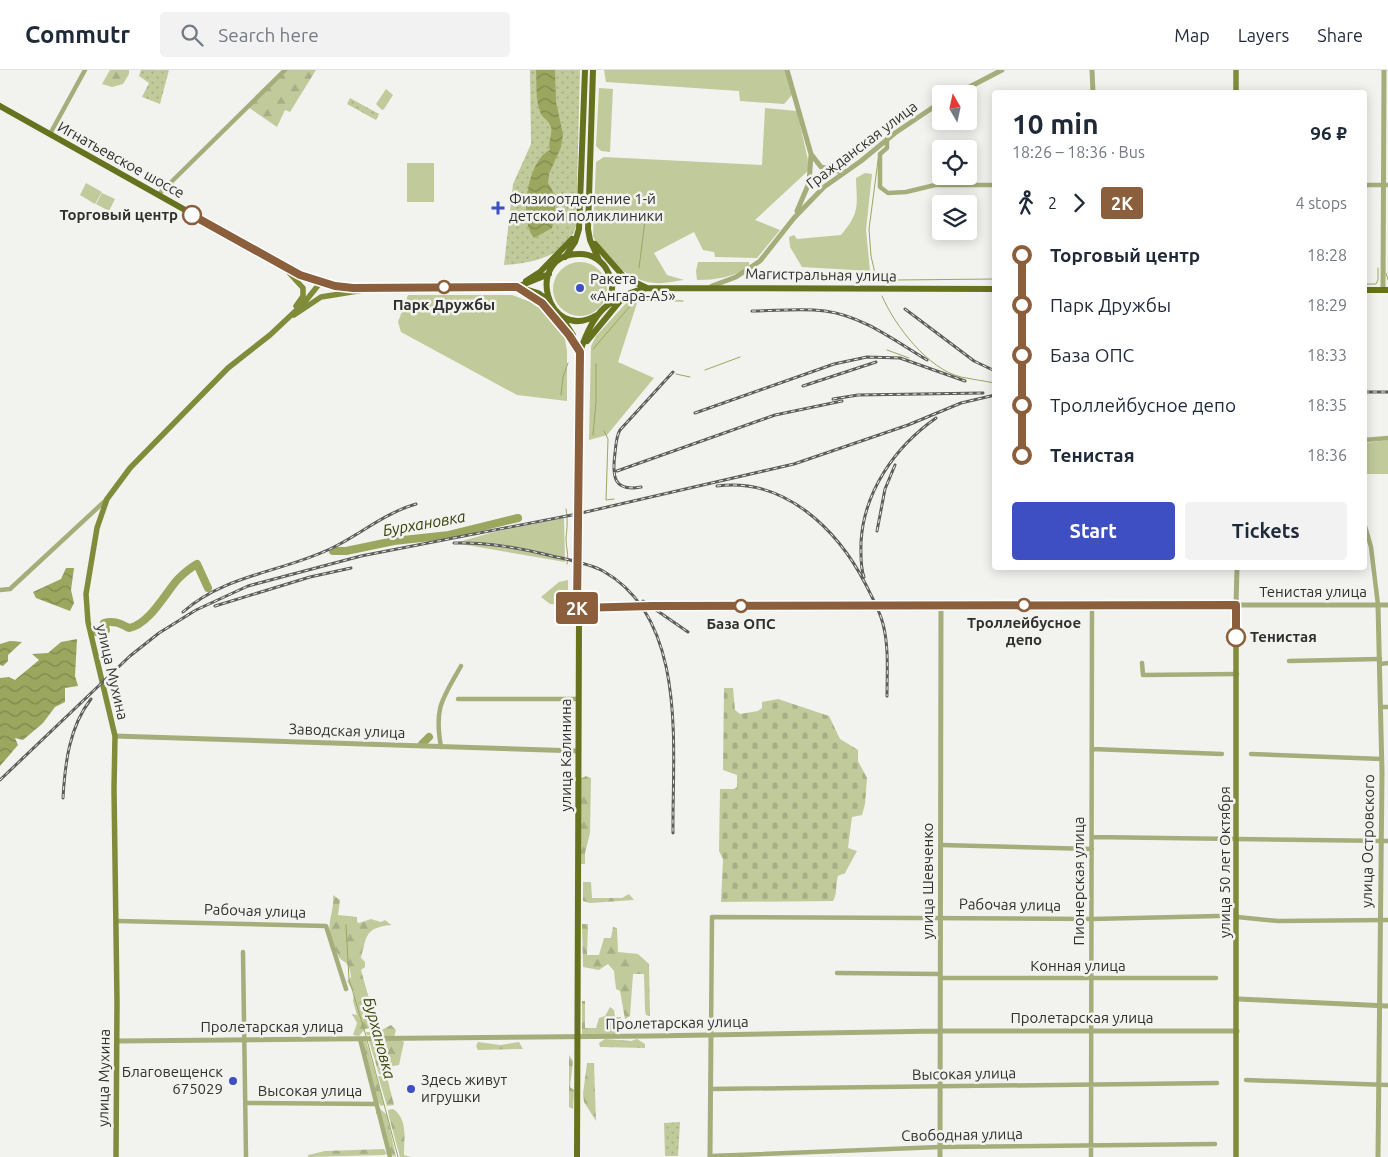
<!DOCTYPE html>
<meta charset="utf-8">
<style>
:root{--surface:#fff;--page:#f2f2f3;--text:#1f2937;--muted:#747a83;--line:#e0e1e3;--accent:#3d4fc3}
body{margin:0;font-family:Ubuntu,sans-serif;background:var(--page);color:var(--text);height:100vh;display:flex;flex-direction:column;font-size:19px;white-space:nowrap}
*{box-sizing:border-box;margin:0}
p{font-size:16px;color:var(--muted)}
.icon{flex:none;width:28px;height:28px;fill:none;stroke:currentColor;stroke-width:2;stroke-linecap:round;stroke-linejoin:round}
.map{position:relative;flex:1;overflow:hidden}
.details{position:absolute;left:992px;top:20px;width:375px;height:480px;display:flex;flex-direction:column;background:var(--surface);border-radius:5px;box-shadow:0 2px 12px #0003}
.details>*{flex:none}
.badge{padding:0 10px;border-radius:4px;font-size:18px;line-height:32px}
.needle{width:32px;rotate:351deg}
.tools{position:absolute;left:932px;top:15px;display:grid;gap:10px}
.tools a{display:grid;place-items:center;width:45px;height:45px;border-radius:5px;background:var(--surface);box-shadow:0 2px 12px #0003;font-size:25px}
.map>.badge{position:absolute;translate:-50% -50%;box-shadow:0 0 0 2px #fff}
.legs{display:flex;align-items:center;gap:8px;height:55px;padding:0 20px;font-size:16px}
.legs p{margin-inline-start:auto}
.overview{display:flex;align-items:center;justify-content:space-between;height:85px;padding:0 20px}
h1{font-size:28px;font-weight:700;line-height:38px}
.primary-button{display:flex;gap:10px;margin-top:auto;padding:10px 20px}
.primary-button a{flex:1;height:58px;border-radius:5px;background:var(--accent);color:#fff;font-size:20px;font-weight:700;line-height:58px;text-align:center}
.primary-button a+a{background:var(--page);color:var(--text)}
ul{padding:0 20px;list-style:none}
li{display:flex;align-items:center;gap:18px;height:50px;font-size:19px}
li i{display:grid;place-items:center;width:8px;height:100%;margin:0 6px;background:currentColor}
li i::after{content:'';width:12px;height:12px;margin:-6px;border:4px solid;border-radius:50%;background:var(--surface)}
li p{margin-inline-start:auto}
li:first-child i{background:linear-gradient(#0000 50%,currentColor 0)}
li:last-child i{background:linear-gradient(currentColor 50%,#0000 0)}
header{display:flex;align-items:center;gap:30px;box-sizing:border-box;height:70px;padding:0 25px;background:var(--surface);border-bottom:1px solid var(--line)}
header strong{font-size:24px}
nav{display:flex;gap:28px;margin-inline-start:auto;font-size:18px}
.search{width:350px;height:45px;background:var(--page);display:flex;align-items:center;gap:12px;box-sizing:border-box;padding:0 18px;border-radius:5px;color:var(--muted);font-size:19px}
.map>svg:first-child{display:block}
.grass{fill:#c1ca9b}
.forest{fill:url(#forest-firs)}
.cemetery{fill:url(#cemetery-stones)}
.park{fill:url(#park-dots)}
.water{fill:url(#water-waves)}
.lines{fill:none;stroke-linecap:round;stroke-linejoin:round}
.stream{stroke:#9ba65f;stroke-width:1}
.river{stroke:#9ba65f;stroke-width:8}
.minor{stroke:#a5ae7b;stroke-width:4.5}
.tertiary{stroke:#a5ae7b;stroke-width:5}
.secondary{stroke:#818c3b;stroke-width:5.5}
.primary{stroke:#67721e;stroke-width:6}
.rail-casing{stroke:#5d5d5b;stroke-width:3}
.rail{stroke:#f2f3ef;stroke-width:1;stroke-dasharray:4;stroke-linecap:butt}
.line-1-casing{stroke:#fff;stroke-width:11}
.line-1{stroke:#8b5e3c;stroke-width:8}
.poi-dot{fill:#3d4fc3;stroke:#f2f3ef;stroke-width:2}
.stop-1-dot{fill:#fff;stroke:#8b5e3c;stroke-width:2.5}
.labels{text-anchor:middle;stroke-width:5;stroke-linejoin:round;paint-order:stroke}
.street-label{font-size:15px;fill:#30302f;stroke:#f2f3ef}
.poi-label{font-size:15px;fill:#30302f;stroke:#f2f3ef;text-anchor:start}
.stop-label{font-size:15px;font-weight:bold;fill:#30302f;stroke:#f2f3ef}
.water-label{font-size:16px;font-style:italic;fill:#3b4109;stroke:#f2f3ef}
</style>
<header>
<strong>Commutr</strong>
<div class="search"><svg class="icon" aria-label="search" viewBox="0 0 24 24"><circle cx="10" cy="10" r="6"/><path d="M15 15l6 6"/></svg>Search here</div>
<nav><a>Map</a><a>Layers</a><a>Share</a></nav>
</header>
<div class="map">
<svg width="1388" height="1087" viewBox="0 0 1388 1087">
<defs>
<pattern id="forest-firs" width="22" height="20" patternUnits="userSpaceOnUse" patternTransform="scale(1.25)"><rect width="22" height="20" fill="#c1ca9b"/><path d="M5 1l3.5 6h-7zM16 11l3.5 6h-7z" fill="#a6ae86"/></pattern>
<pattern id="cemetery-stones" width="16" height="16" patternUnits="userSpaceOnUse" patternTransform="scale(1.25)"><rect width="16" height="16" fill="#c1ca9b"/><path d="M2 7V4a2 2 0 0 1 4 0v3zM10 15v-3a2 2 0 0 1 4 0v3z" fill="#a6ae86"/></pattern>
<pattern id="park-dots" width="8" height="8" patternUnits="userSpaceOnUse" patternTransform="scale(1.25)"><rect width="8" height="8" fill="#c1ca9b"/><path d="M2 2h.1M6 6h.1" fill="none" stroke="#a6ae86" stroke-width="1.8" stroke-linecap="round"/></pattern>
<pattern id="water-waves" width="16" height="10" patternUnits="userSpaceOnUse" patternTransform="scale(1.25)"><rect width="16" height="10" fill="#9ba65f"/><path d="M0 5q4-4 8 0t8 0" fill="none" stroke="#7f884f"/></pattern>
</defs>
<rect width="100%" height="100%" fill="#f2f3ef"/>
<path class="grass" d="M604,0H785L792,25L784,34L740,31L739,21L606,12Z
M599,18L613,19L610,82L601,81L596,76Z
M386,19L393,25L384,39L382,40L376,34Z
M765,38L797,41L810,99L755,150L780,160L757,188L715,187L714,182L703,180L694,162L654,183L667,205L684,210C675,211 665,214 656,213C631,212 602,189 593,166L596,92L604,87L762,95Z
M407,93H434V132H407Z
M865,103L872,104L866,160L870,201L802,197L790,177L789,167L794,165L797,169L841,165C860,143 857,136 856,108Z
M86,113L102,122L95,134L80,125Z
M102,123L115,129L109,141L96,134Z
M553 219a27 27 0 1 1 54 0a27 27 0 1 1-54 0Z
M698,192H749V198C731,207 717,210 697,210L696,201Z
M408,225H512L536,234L565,269L567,281V331L517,325L401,262L398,252Z
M638,230L618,292L654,308L607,365L589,370L591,276L596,266L628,231Z
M1388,370V404H1365V373Z
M564,448L565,492L455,473L494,462Z
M568,510V527L563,535L550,534L541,527L559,512Z"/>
<path class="forest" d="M110,0H129V4L123,14L112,17L102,14Z
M285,0H316L290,42L285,40L277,57L248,37Z
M586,706L591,708L590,763L585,783V794H580V709Z
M583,812H591L592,828H622L629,824L634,830L590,833L583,831Z
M333,825L340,830L338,845L357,847V852L359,853L371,849L381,852L385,850L391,855C365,858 367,865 361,888L365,892V897L361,900L377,957L365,959L359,966L353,965L357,953L352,944L357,945L353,931L354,922L347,911L351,907C349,887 342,895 338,885C335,880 333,873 331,867C326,853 335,840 333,825Z
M582,854H588L587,885H599L604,868H611L613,857L617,858L618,882L638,884L649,894L650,946L646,945L645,940L644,904H633L630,946L625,949L620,921L616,919L614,901L608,894L599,900L583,897Z
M582,931H585V958H596L599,948L605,946L610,937L614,940L615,947H621L620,964L582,965Z
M391,955L396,960L394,967L367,965L366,962H377Z
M605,969L631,971L637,969L645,974V978L600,977L599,973Z
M362,970H366L384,1035L381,1036L376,1030Z
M400,970L404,972L399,995L387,997L386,1005L379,1004L369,971Z
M478,972L500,975L519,972L523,979L478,980L476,976Z
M569,985L573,991L570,1017L574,1020L573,1039L569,1037Z
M587,993H594L596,1051L584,1032L583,1024Z
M378,1006L387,1007L394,1035L387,1036Z
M377,1036L387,1045L396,1087L391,1085L380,1048L376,1043Z
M393,1039C408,1049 404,1068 404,1085L411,1087H400L389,1047L388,1040Z
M384,1079L387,1084L383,1085L308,1087V1085L325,1081Z"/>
<path class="cemetery" d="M724,618H733L735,640L740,644L758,641L762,638V632L778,629L829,646L840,669L858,680V691L867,708L865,734L862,745L852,747L848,778L857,781L845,803L838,806C835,815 838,822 833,831L721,832L723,789L719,781L720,719H734L737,717V705L723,700Z"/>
<path class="park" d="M141,0H169L160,34L142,27L149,13L139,6Z
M530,0H580L576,157C565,187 533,193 504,195L513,114L531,74Z
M350,28L379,44L376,50L347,34Z
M680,1052L678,1086H665L664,1053Z"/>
<path class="water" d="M536,0H555L556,32L563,64L561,77L549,104L548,113C558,127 556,141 552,158L534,168C518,150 528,89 550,80C547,72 553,65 551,57C549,51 544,49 541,44C535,31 537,14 536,0Z
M66,498H74L71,520L74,533L70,541L36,528L33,522L61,509Z
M77,569L75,606L78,616L65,618V632L55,637L43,653L23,670L15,668L18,675L0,696V608L9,607L15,610L39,590L32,584L48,583L61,572Z
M10,571L22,572L8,585V591L3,596L0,595V574Z"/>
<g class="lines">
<path class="stream" d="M639,198L646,143
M1386,203L1388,210
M898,210L995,209
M877,212L871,186L869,159L879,83
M1365,214H1376L1378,210V198
M882,226C895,256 928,299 961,307C971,309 984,311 995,313
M635,230L683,231
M593,279L631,235
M887,280L909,288
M705,300L740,287
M676,304L690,307
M561,325L563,307L568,293
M604,361L608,369L606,430L614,429
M593,365L596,332V294
M566,439C568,450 567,459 566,468C566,477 569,485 567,494
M346,855L349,909L366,966
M367,970L398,1087"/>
<path class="river" d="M333,481H346L394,471L449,465L518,448
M96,562L106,560L104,553C114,550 121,554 129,558C149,555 166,522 178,509C184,503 190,498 197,494L208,518
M422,674L429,667"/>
<path class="minor" d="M50,64L85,0
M887,69V78L880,84V117L888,123L906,122L935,115H995
M1365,115H1388
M158,125L285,0
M1365,370L1388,368
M1365,456L1371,477L1378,535
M0,520L10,519L106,430
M1289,591L1380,589
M1142,593L1143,605L1237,604
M1380,594L1388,593
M458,629H578
M1381,637H1388
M441,677C434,637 442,630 461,596
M1092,679L1222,684
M1251,684L1382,689
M1092,767L1388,771
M941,775L1092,779
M1237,847L1278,851L1388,850
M117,851L326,856L346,919
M243,882L246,1087
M837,903L940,904
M940,908H1216
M711,965L712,847L1092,849L1219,846
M360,969L390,1087
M1246,1010L1388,1015
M711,1019L1217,1013
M245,1033L375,1034
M710,1086L940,1077L1215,1074
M1091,1087L1092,535"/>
<path class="tertiary" d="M787,0L811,84L821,97L842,102
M1092,0L1093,22
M956,24L1002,0
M797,141L809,113L811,85
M712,216L736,207L760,191L794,148L824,117L861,91L895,63L941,32
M1383,220L1384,0
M1237,498L1236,535H1388
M1378,535L1382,703L1378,1087
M115,666L579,681
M1238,929L1388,936
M117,971L650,966L940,961H1237
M710,1087L711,965
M940,1087L941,536"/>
<path class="secondary" d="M1236,0V22
M283,196L303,218V226L296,236
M294,245L321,227L364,220
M577,538L643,536L1236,535V1087
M116,1087L117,932L114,719L115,666L88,552L86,524L97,458L107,429L130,398L228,298L270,265L304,233L320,213"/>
<path class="primary" d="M593,0L588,159L590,170L599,190
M0,36L308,209L353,218L517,217L549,204
M595,174L624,207L647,218
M565,187L575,172L579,159L585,0
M526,211L540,202L572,169
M517,217L542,233L569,265L580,282
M525,219L538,223L548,230
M1365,220H1388
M597,245C546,275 523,183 580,184C592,184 603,191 608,202C614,212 613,222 609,232
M561,246L573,265
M587,271L620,231L636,223
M577,1087L580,282C593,242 607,228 647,218L995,219"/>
<g class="rail-casing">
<path id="rail" d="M905,239L974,291L995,301
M752,241C776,241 801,238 825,241C863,246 895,271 927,290
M803,316L876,292
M1365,322H1388
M833,329L858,325L983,323
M695,343L834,294L867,287L900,288L965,311
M617,401L775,345L842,331
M717,416C785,407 838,460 866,515C872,527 880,541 883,554C889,577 887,602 887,626
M641,417C613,422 612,406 615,383C616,375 616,367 620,360L673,302
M877,461L885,419L895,395
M454,473C488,472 519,478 552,486C569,490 588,493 603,501C689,549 672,679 673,763
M864,507C860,496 861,483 861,472C864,421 895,377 936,348
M643,531L688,562
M215,536L310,507L351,498
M183,542C225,504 285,502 334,477C362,463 385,443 416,434
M0,710L130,586L159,563L196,540L248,516L361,486L577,444L794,394L908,355L961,333L995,325
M63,728C65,694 69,657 91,629"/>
</g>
<use href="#rail" class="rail"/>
</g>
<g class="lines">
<g class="line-1-casing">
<path id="line-1" d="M192,145L300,205L335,216L353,218L517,217L542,233L569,265L580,282L577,538L652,536L1236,535V567"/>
</g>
<use href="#line-1" class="line-1"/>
</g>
<g class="poi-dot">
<path d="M495.5 130.5h5v5h5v5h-5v5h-5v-5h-5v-5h5z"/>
<circle cx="580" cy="218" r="5"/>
<circle cx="233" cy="1011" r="5"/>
<circle cx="411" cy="1019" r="5"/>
</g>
<g class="stop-1-dot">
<circle cx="192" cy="145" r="9"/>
<circle cx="444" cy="217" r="6"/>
<circle cx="1024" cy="535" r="6"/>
<circle cx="741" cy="536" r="6"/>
<circle cx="1236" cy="567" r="9"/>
</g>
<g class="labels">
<g class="street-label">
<text transform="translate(862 75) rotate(-37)" y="5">Гражданская улица</text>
<text transform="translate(121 90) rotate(29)" y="5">Игнатьевское шоссе</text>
<text transform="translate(821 205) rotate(1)" y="5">Магистральная улица</text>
<text x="1313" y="527">Тенистая улица</text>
<text transform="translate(112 602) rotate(77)" y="5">улица Мухина</text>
<text transform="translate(347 661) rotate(2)" y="5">Заводская улица</text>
<text transform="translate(566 685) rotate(-90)" y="5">улица Калинина</text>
<text transform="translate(1368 771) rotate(-89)" y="5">улица Островского</text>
<text transform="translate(1225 792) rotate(-90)" y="5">улица 50 лет Октября</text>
<text transform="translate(928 811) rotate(-90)" y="5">улица Шевченко</text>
<text transform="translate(1079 811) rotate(-90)" y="5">Пионерская улица</text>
<text transform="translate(1010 835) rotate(1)" y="5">Рабочая улица</text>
<text transform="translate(255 841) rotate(2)" y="5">Рабочая улица</text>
<text x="1078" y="901">Конная улица</text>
<text x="1082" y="953">Пролетарская улица</text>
<text transform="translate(677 953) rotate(-1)" y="5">Пролетарская улица</text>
<text x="272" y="962">Пролетарская улица</text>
<text transform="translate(964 1004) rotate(-1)" y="5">Высокая улица</text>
<text transform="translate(104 1008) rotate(-89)" y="5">улица Мухина</text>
<text x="310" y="1026">Высокая улица</text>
<text transform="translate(962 1065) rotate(-1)" y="5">Свободная улица</text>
</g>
<g class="poi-label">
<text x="509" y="134">Физиоотделение 1-й<tspan x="509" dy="17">детской поликлиники</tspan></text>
<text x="590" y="214">Ракета<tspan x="590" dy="17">«Ангара-А5»</tspan></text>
<text x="223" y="1007" text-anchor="end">Благовещенск<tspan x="223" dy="17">675029</tspan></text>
<text x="421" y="1015">Здесь живут<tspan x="421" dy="17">игрушки</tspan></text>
</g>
<g class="stop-label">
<text x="178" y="150" text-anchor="end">Торговый центр</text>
<text x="444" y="240">Парк Дружбы</text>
<text x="1024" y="558">Троллейбусное<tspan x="1024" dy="17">депо</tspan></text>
<text x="741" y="559">База ОПС</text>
<text x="1250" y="572" text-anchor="start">Тенистая</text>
</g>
<g class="water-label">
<text transform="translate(424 453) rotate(-10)" y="6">Бурхановка</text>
<text transform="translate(380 968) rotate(75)" y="6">Бурхановка</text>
</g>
</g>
</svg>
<div class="tools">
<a><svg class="needle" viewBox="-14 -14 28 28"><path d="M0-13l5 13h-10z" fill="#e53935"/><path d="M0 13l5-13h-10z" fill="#747a83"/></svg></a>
<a><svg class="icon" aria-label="locate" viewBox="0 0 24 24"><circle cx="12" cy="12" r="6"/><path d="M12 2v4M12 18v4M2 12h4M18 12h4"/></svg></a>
<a><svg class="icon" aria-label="layers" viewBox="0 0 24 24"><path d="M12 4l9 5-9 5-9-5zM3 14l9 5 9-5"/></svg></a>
</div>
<b class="badge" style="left:577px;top:538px;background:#8b5e3c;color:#fff">2К</b>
<section class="details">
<div class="overview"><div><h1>10 min</h1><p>18:26 – 18:36 · Bus</p></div><b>96 ₽</b></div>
<div class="legs"><svg class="icon" aria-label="walk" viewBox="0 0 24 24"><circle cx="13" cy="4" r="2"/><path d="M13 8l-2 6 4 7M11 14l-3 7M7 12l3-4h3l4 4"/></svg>2<svg class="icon" aria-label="forward" viewBox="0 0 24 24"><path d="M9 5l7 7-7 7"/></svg><b class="badge" style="background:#8b5e3c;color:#fff">2К</b><p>4 stops</p></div>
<ul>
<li><i style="color:#8b5e3c"></i><b>Торговый центр</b><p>18:28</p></li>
<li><i style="color:#8b5e3c"></i><span>Парк Дружбы</span><p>18:29</p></li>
<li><i style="color:#8b5e3c"></i><span>База ОПС</span><p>18:33</p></li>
<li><i style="color:#8b5e3c"></i><span>Троллейбусное депо</span><p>18:35</p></li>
<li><i style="color:#8b5e3c"></i><b>Тенистая</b><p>18:36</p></li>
</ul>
<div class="primary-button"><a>Start</a><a>Tickets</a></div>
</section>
</div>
